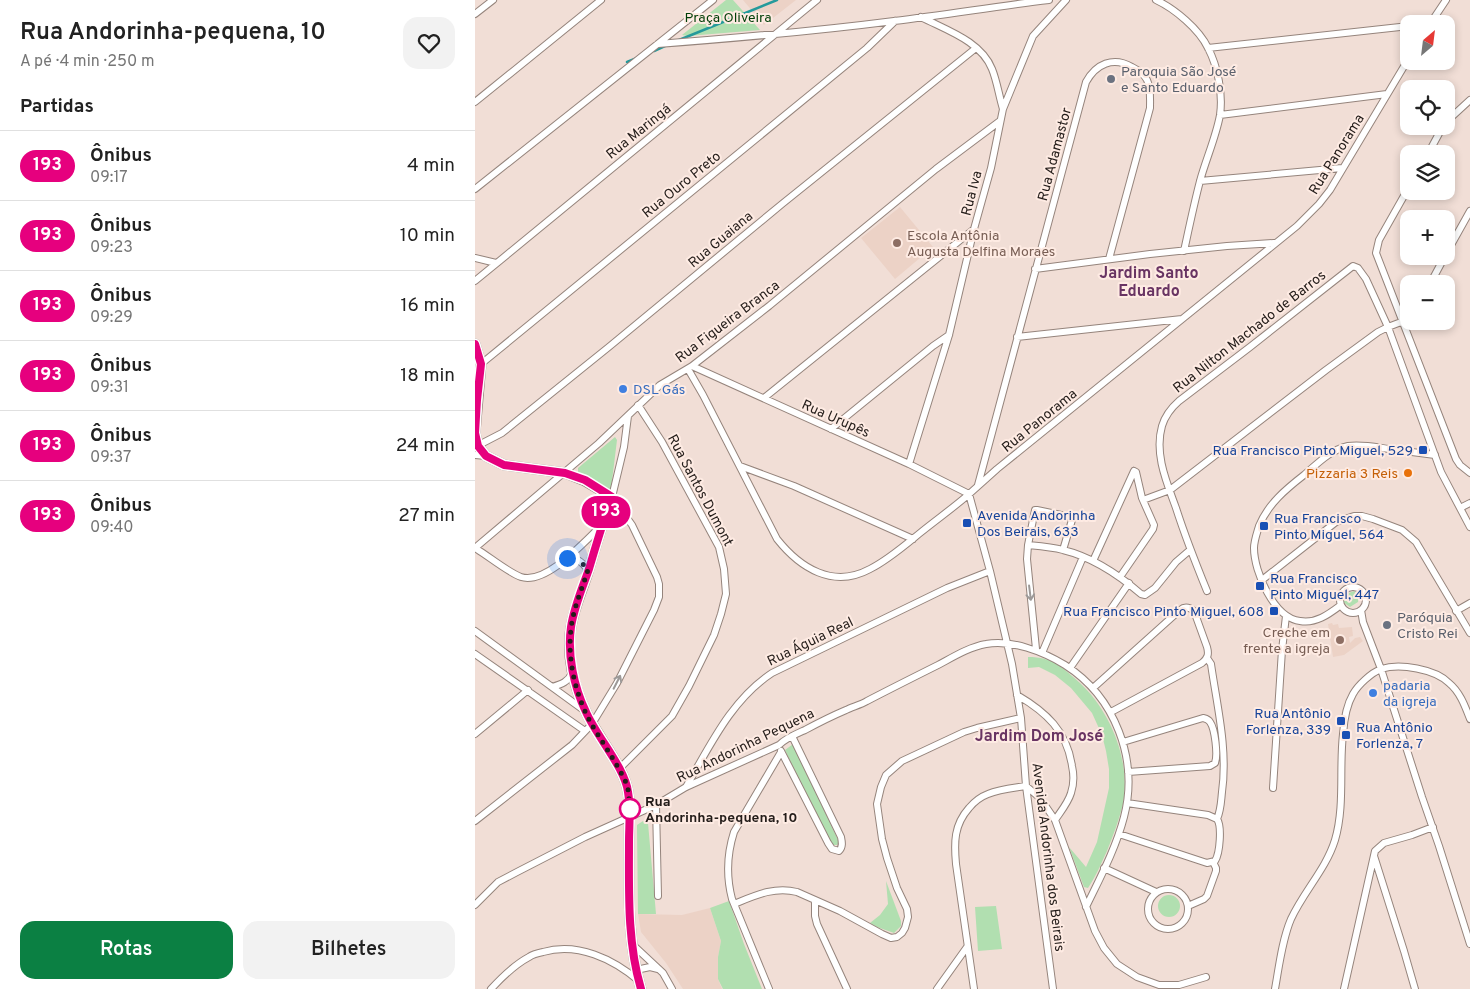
<!DOCTYPE html>
<html lang="pt">
<meta charset="utf-8">
<style>
:root{--surface:#fff;--page:#f2f2f2;--text:#222;--muted:#767676;--line:#e0e0e0;--accent:#0b8043}
body{margin:0;font-family:Overpass,sans-serif;background:var(--page);color:var(--text);height:100vh;display:flex;flex-direction:column;font-size:19px;white-space:nowrap}
*{box-sizing:border-box;margin:0}
p{font-size:16px;color:var(--muted)}
.icon{flex:none;width:28px;height:28px;fill:none;stroke:currentColor;stroke-width:2;stroke-linecap:round;stroke-linejoin:round}
.map{position:relative;flex:1;overflow:hidden}
.side{display:flex;flex-direction:column;background:var(--surface);width:475px}
.side>*{flex:none}
.badge{padding:0 10px;border-radius:16px;font-size:18px;line-height:32px}
.needle{width:32px;rotate:28deg}
.tools{position:absolute;left:925px;top:15px;display:grid;gap:10px}
.tools a{display:grid;place-items:center;width:55px;height:55px;border-radius:10px;background:var(--surface);box-shadow:0 2px 8px #0003;font-size:25px}
.you{position:absolute;width:25px;height:25px;margin:-12px;border:4px solid #fff;border-radius:50%;background:#1a73e8;box-shadow:0 0 0 8px #1a73e833}
.map>.badge{position:absolute;translate:-50% -50%;box-shadow:0 0 0 2px #fff}
h2{padding:0 20px;font-size:19px;line-height:45px}
.round{display:grid;place-items:center;flex:none;width:52px;height:52px;border-radius:15px;background:var(--page)}
.summary{display:flex;align-items:center;justify-content:space-between;height:85px;padding:0 20px}
h1{font-size:24px;font-weight:600;line-height:38px}
.cta{display:flex;gap:10px;margin-top:auto;padding:10px 20px}
.cta a{flex:1;height:58px;border-radius:15px;background:var(--accent);color:#fff;font-size:20px;font-weight:600;line-height:58px;text-align:center}
.cta a+a{background:var(--page);color:var(--text)}
ul{padding:0;list-style:none}
li{display:flex;align-items:center;gap:15px;height:70px;padding:0 20px;border-top:1px solid var(--line)}
li div{flex:1}
li b{display:block;font-size:19px}
li em{font-style:normal}
li .badge{min-width:55px;font-weight:700;text-align:center}
main{display:flex;flex:1;min-height:0}
.map>svg:first-child{display:block}
.built{fill:#ecd2c6}
.green{fill:#b1dfb0}
.lines{fill:none;stroke-linecap:round;stroke-linejoin:round}
.stream{stroke:#259a9b;stroke-width:2.5}
.street-casing{stroke:#95847c;stroke-width:8}
.secondary-casing{stroke:#95847c;stroke-width:11}
.street{stroke:#fff;stroke-width:6}
.secondary{stroke:#fff;stroke-width:9}
.oneway{stroke:#9c9998}
.line-casing{stroke:#fff;stroke-width:11}
.line{stroke:#e6007e;stroke-width:8}
.walk{stroke:#241d1a;stroke-width:5;stroke-dasharray:0 9}
.worship-dot{fill:#6b7280;stroke:#feebe3;stroke-width:2}
.education-dot{fill:#8d6e63;stroke:#feebe3;stroke-width:2}
.shop-dot{fill:#3f7fe0;stroke:#feebe3;stroke-width:2}
.transit-dot{fill:#1a4fb4;stroke:#feebe3;stroke-width:2}
.food-dot{fill:#e8710a;stroke:#feebe3;stroke-width:2}
.stop-dot{fill:#fff;stroke:#e6007e;stroke-width:2.5}
.labels{text-anchor:middle;stroke-width:4;stroke-linejoin:round;paint-order:stroke}
.park-label{font-size:14px;fill:#003f08;stroke:#feebe3}
.worship-label{font-size:14px;fill:#5b616d;stroke:#feebe3;text-anchor:start}
.street-label{font-size:14px;fill:#241d1a;stroke:#feebe3}
.education-label{font-size:14px;fill:#785e54;stroke:#feebe3;text-anchor:start}
.shop-label{font-size:14px;fill:#366cbe;stroke:#feebe3;text-anchor:start}
.transit-label{font-size:14px;fill:#164399;stroke:#feebe3;text-anchor:start}
.food-label{font-size:14px;fill:#c56008;stroke:#feebe3;text-anchor:end}
.stop-label{font-size:14px;font-weight:bold;fill:#241d1a;stroke:#feebe3;text-anchor:start}
.quarter-label{font-size:16px;font-weight:bold;fill:#693463;stroke:#feebe3}
</style>
<main>
<section class="side">
<div class="summary"><div><h1>Rua Andorinha-pequena, 10</h1><p>A pé · 4 min · 250 m</p></div><a class="round"><svg class="icon" aria-label="heart" viewBox="0 0 24 24"><path d="M12 20l-8-8c-3-5 5-10 8-4 3-6 11-1 8 4z"/></svg></a></div>
<h2>Partidas</h2>
<ul>
<li><span class="badge" style="background:#e6007e;color:#fff">193</span><div><b>Ônibus</b><p>09:17</p></div><em>4 min</em></li>
<li><span class="badge" style="background:#e6007e;color:#fff">193</span><div><b>Ônibus</b><p>09:23</p></div><em>10 min</em></li>
<li><span class="badge" style="background:#e6007e;color:#fff">193</span><div><b>Ônibus</b><p>09:29</p></div><em>16 min</em></li>
<li><span class="badge" style="background:#e6007e;color:#fff">193</span><div><b>Ônibus</b><p>09:31</p></div><em>18 min</em></li>
<li><span class="badge" style="background:#e6007e;color:#fff">193</span><div><b>Ônibus</b><p>09:37</p></div><em>24 min</em></li>
<li><span class="badge" style="background:#e6007e;color:#fff">193</span><div><b>Ônibus</b><p>09:40</p></div><em>27 min</em></li>
</ul>
<div class="cta"><a>Rotas</a><a>Bilhetes</a></div>
</section>
<div class="map">
<svg width="995" height="989" viewBox="0 0 995 989">
<rect width="100%" height="100%" fill="#f1ded6"/>
<path class="built" d="M268,0H321L289,25Z
M425,207L458,247L420,279L386,238Z
M857,623L858,625L863,624L864,628L877,627L878,636L874,637L875,643L880,638L885,637L888,641L869,655L858,657L853,624Z
M235,908L246,941L243,957V979L247,989H208L191,963L166,932L163,914L207,915Z"/>
<path class="green" d="M251,0H258L285,30L213,36L207,35Z
M140,437L142,440L136,489L132,490L103,474V468Z
M879,591L884,596L883,602L875,607L868,602L871,594Z
M553,657C578,657 587,667 605,683C636,712 656,761 648,804C644,820 638,836 632,851C626,864 621,876 613,888L609,887L594,847L611,867L622,842L634,788V769L631,751L627,735L617,713L596,688L580,675L564,667L553,668Z
M318,744L364,842L362,845H358L354,843L310,750Z
M168,821L173,823L181,914H163L162,825Z
M411,881L426,921V926L419,933L402,927L395,923L405,915L413,904Z
M683 906a11 11 0 1 1 22 0a11 11 0 1 1-22 0Z
M254,901L269,944L287,989H248L243,979V957L246,941L235,908Z
M521,906L527,949L503,951L500,907Z"/>
<g class="lines">
<path class="stream" d="M204,40L302,0
M179,51L190,46
M152,62L162,58"/>
<g class="street-casing">
<path id="street" d="M681,0C700,9 724,29 733,48C743,67 748,94 745,115C741,137 731,159 725,181C719,204 714,228 709,251
M0,14L18,0
M446,17C471,30 506,41 517,69C522,81 524,96 528,109
M955,24L971,0
M183,44C262,38 341,31 419,21C471,15 522,6 574,0
M733,48L934,26
M0,102L126,0
M745,115L912,94
M971,122L995,100
M953,154L968,126
M725,181L867,168
M934,187L904,240L901,253L981,459L985,465L995,473
M0,189L238,0
M971,254L995,211
M0,258L21,263
M560,269L675,254L752,246L799,243
M0,281L342,0
M955,284L970,256
M542,337L707,319
M6,364L392,48L420,21
M217,366L434,464L494,494L515,571L537,664L546,718L551,786L578,989
M213,369L228,395L302,539C325,568 358,589 395,569C413,560 429,546 445,533C461,520 478,508 493,495C503,486 512,478 522,469L822,226L844,204L855,190L934,58
M289,398L499,229
M356,429L458,346L474,335
M0,447L27,433L135,346L307,204L501,48
M0,455L11,456
M434,464L474,335L499,229L516,168L528,109L558,36L591,0
M265,466L319,486L438,539
M503,485L611,82C621,64 638,56 657,67C663,70 669,74 672,80C676,88 675,99 675,108L634,259
M668,500L695,490L851,370L903,332L913,327L934,319
M985,508L995,503
M553,545C564,546 577,547 588,550C617,557 644,575 666,594L670,595L680,588L701,562L715,550
M0,548L124,443L185,385L217,366L294,306L461,169L525,121
M0,548C12,555 34,573 46,577C71,585 109,542 126,526
M92,558C103,558 107,562 113,570
M618,561L659,471
M645,577L678,529L679,525L667,498L661,472L659,471
M787,580L861,522L879,516H887L898,519L927,530L941,542L995,633
M865 600a13 13 0 1 1 26 0a13 13 0 1 1-26 0Z
M732,591C721,564 710,536 701,508C692,483 679,454 687,426C690,416 696,408 704,401L775,347L878,266L883,268L891,279L913,327L966,472L995,527
M866,605C854,614 841,624 825,621C799,618 779,572 779,548C779,541 782,533 784,526C793,504 811,489 829,475C842,464 855,450 873,446C887,444 900,447 914,449C929,451 944,453 960,455
M886,610L888,622L906,669L947,797L964,846L995,944
M981,611L995,603
M0,631L110,711
M561,649L552,559L553,545L560,510H562L596,517L597,520L588,550
M567,653L608,557
M0,654L110,731
M732,658L736,664C742,706 753,749 747,792C746,801 746,810 742,819
M595,668L654,583
M77,687C87,684 93,682 97,673
M618,688L705,610C710,606 714,607 719,611L732,647C734,654 733,658 727,663L636,712
M542,695C571,712 592,731 597,766C599,775 599,784 596,793C593,803 586,811 580,820
M0,734L53,690
M648,742L728,718C732,719 733,719 735,722C740,729 743,755 740,763L735,766L653,772
M306,751L353,843L357,849L364,851C368,847 367,842 366,837L317,736
M144,769L197,716L214,686L239,635L246,614L251,594L249,569L244,547L187,442L163,405
M211,787C235,746 256,700 297,673L472,588L515,571
M798,788L807,650L811,616
M181,805L183,896
M0,821L97,745L117,724L142,683L179,610L184,597V584L182,577L157,525L137,497L149,447L153,416
M644,834L732,863L740,861C745,853 747,826 742,819L733,815L652,803
M899,856L929,951L940,989
M629,868L681,892
M673 909a20 20 0 1 1 40 0a20 20 0 1 1-40 0Z
M340,900V916L342,924L372,989
M259,904C279,896 299,886 322,892L365,911L407,934L416,938L422,937L427,933L430,928L433,917L432,909L422,888L412,858L407,839L402,804L406,787L411,775L427,761L489,732L502,728L546,718
M0,905L23,882L42,872L110,837L181,805L211,787L304,745C311,738 321,734 330,730C343,723 357,716 371,710C377,707 385,705 392,701C415,689 439,677 463,665C478,657 494,647 511,644C536,639 569,652 590,665C640,697 664,759 649,817C641,848 625,878 611,907
M713,906L729,899L732,896L741,871V868L738,862
M158,945L188,973L197,989
M161,970L175,967L183,969
M16,989C27,977 39,965 54,957C58,954 63,953 68,952C103,942 138,959 164,981
M294,989L257,899C251,876 252,854 259,832L306,752
M462,989L492,947
M499,989L481,864C479,842 479,825 494,808C499,802 505,797 513,794C525,789 539,788 551,786L565,798L580,820L620,931L629,948L642,964L662,977L684,985H704L731,977
M800,989C804,967 807,940 816,919C829,891 851,869 860,840C870,806 864,769 868,734C869,720 871,706 878,694C883,685 896,673 906,669C925,663 960,669 974,683C985,692 990,706 995,719
M869,989L900,851L909,843L937,835L958,827"/>
</g>
<g class="secondary-casing">
<path id="secondary" d="M0,344L6,364L0,433L3,446L11,456L29,465L90,473L110,481L137,497C128,521 121,545 114,569C108,589 99,607 96,627C91,655 99,687 111,712C122,736 150,768 153,792C156,809 154,825 154,842C154,890 152,942 166,989"/>
</g>
<use href="#street" class="street"/>
<use href="#secondary" class="secondary"/>
</g>
<defs><path id="oneway-shaft" d="M-6 0H5M1.5-3L5.5 0L1.5 3" fill="none" stroke-width="1.6" stroke-linecap="round" stroke-linejoin="round" transform="scale(1.25)"/></defs>
<g class="oneway">
<use href="#oneway-shaft" transform="translate(555 593) rotate(83)"/>
<use href="#oneway-shaft" transform="translate(142 682) rotate(-63)"/>
</g>
<g class="lines">
<g class="line-casing">
<path id="line" d="M0,344L6,364L2,400L0,433L3,446L11,456L29,465L90,473L110,480L137,497C128,521 121,545 114,569C107,589 99,607 96,627C92,655 99,687 111,712C122,737 150,768 153,792C156,809 154,825 154,842C154,890 152,942 166,989"/>
</g>
<use href="#line" class="line"/>
<path class="walk" d="M92,558C102,558 107,562 113,570C107,589 98,609 96,629C92,660 101,697 117,725C128,743 140,761 150,780L153,789L155,809"/>
</g>
<g class="worship-dot">
<circle cx="636" cy="79" r="5"/>
<circle cx="912" cy="625" r="5"/>
</g>
<g class="education-dot">
<circle cx="422" cy="243" r="5"/>
<circle cx="865" cy="640" r="5"/>
</g>
<g class="shop-dot">
<circle cx="148" cy="389" r="5"/>
<circle cx="898" cy="693" r="5"/>
</g>
<g class="transit-dot">
<rect x="943" y="445" width="10" height="10" rx="2.5"/>
<rect x="487" y="518" width="10" height="10" rx="2.5"/>
<rect x="784" y="521" width="10" height="10" rx="2.5"/>
<rect x="780" y="581" width="10" height="10" rx="2.5"/>
<rect x="794" y="606" width="10" height="10" rx="2.5"/>
<rect x="861" y="716" width="10" height="10" rx="2.5"/>
<rect x="866" y="730" width="10" height="10" rx="2.5"/>
</g>
<circle class="food-dot" cx="933" cy="473" r="5"/>
<circle class="stop-dot" cx="155" cy="809" r="10"/>
<g class="labels">
<g class="park-label">
<text x="253" y="22">Praça Oliveira</text>
</g>
<g class="worship-label">
<text x="646" y="76">Paroquia São José<tspan x="646" dy="16">e Santo Eduardo</tspan></text>
<text x="922" y="622">Paróquia<tspan x="922" dy="16">Cristo Rei</tspan></text>
</g>
<g class="street-label">
<text transform="translate(163 131) rotate(-39)" y="5">Rua Maringá</text>
<text transform="translate(579 154) rotate(-75)" y="5">Rua Adamastor</text>
<text transform="translate(861 154) rotate(-58)" y="5">Rua Panorama</text>
<text transform="translate(206 184) rotate(-39)" y="5">Rua Ouro Preto</text>
<text transform="translate(496 193) rotate(-75)" y="5">Rua Iva</text>
<text transform="translate(245 239) rotate(-40)" y="5">Rua Guaiana</text>
<text transform="translate(252 321) rotate(-37)" y="5">Rua Figueira Branca</text>
<text transform="translate(774 331) rotate(-38)" y="5">Rua Nilton Machado de Barros</text>
<text transform="translate(361 418) rotate(24)" y="5">Rua Urupês</text>
<text transform="translate(564 420) rotate(-39)" y="5">Rua Panorama</text>
<text transform="translate(226 490) rotate(62)" y="5">Rua Santos Dumont</text>
<text transform="translate(335 641) rotate(-26)" y="5">Rua Águia Real</text>
<text transform="translate(270 745) rotate(-26)" y="5">Rua Andorinha Pequena</text>
<text transform="translate(574 857) rotate(83)" y="5">Avenida Andorinha dos Beirais</text>
</g>
<g class="education-label">
<text x="432" y="240">Escola Antônia<tspan x="432" dy="16">Augusta Delfina Moraes</tspan></text>
<text x="855" y="637" text-anchor="end">Creche em<tspan x="855" dy="16">frente a igreja</tspan></text>
</g>
<g class="shop-label">
<text x="158" y="394">DSL Gás</text>
<text x="908" y="690">padaria<tspan x="908" dy="16">da igreja</tspan></text>
</g>
<g class="transit-label">
<text x="938" y="455" text-anchor="end">Rua Francisco Pinto Miguel, 529</text>
<text x="502" y="520">Avenida Andorinha<tspan x="502" dy="16">Dos Beirais, 633</tspan></text>
<text x="799" y="523">Rua Francisco<tspan x="799" dy="16">Pinto Miguel, 564</tspan></text>
<text x="795" y="583">Rua Francisco<tspan x="795" dy="16">Pinto Miguel, 447</tspan></text>
<text x="789" y="616" text-anchor="end">Rua Francisco Pinto Miguel, 608</text>
<text x="856" y="718" text-anchor="end">Rua Antônio<tspan x="856" dy="16">Forlenza, 339</tspan></text>
<text x="881" y="732">Rua Antônio<tspan x="881" dy="16">Forlenza, 7</tspan></text>
</g>
<g class="food-label">
<text x="923" y="478">Pizzaria 3 Reis</text>
</g>
<g class="stop-label">
<text x="170" y="806">Rua<tspan x="170" dy="16">Andorinha-pequena, 10</tspan></text>
</g>
<g class="quarter-label">
<text x="674" y="278">Jardim Santo<tspan x="674" dy="18">Eduardo</tspan></text>
<text x="564" y="741">Jardim Dom José</text>
</g>
</g>
</svg>
<div class="tools">
<a><svg class="needle" viewBox="-14 -14 28 28"><path d="M0-13l5 13h-10z" fill="#e53935"/><path d="M0 13l5-13h-10z" fill="#767676"/></svg></a>
<a><svg class="icon" aria-label="locate" viewBox="0 0 24 24"><circle cx="12" cy="12" r="6"/><path d="M12 2v4M12 18v4M2 12h4M18 12h4"/></svg></a>
<a><svg class="icon" aria-label="layers" viewBox="0 0 24 24"><path d="M12 4l9 5-9 5-9-5zM3 14l9 5 9-5"/></svg></a>
<a>+</a>
<a>−</a>
</div>
<div class="you" style="left:92px;top:558px"></div>
<b class="badge" style="left:131px;top:512px;background:#e6007e;color:#fff">193</b>
</div>
</main>
